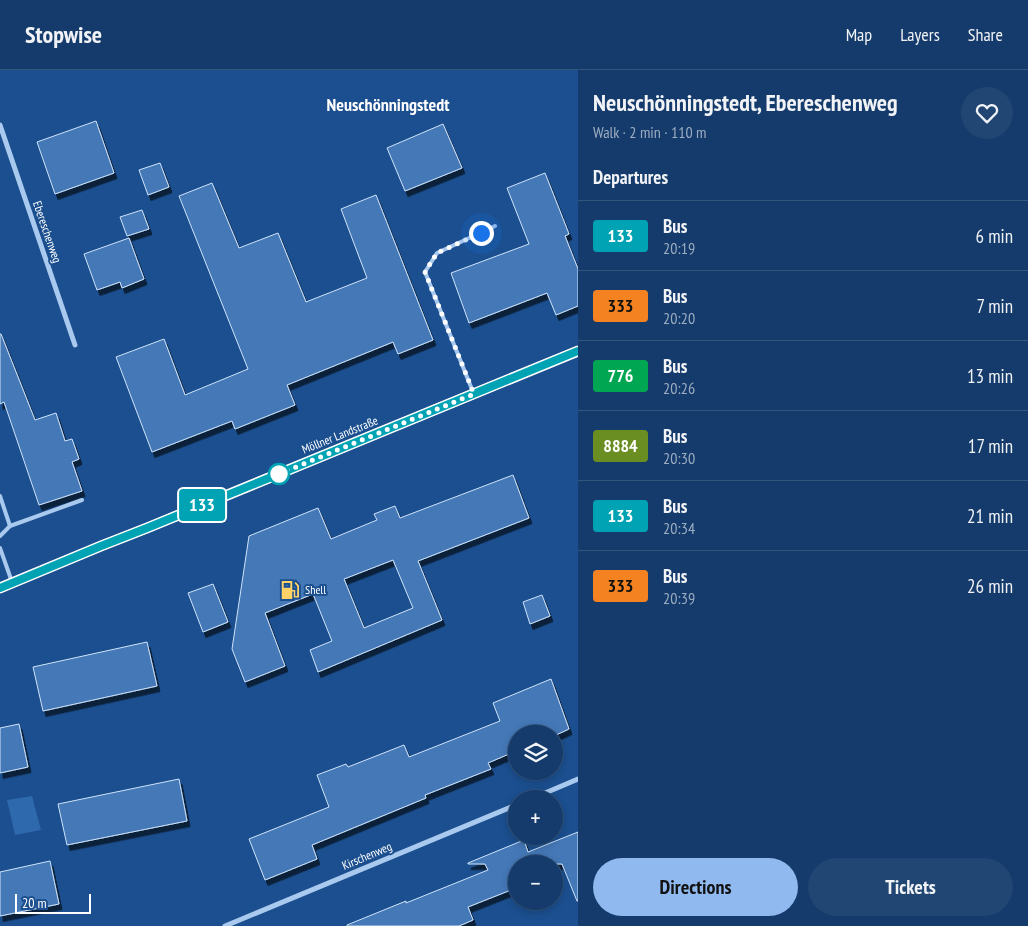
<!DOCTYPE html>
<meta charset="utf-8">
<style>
:root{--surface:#143b6b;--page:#214673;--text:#f1f3f6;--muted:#9dadc1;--line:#33557e;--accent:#90b9f0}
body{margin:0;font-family:"PT Sans Narrow",sans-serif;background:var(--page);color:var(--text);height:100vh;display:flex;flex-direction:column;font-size:19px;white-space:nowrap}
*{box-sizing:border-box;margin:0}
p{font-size:16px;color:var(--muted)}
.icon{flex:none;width:28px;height:28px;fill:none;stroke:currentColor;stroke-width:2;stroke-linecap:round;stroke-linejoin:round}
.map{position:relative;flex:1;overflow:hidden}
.panel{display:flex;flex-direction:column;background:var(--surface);width:450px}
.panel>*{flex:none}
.badge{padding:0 10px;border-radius:4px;font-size:18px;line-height:32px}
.tools{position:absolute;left:508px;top:655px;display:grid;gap:10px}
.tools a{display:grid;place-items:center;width:55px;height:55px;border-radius:50%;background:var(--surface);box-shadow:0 2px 8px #0003,0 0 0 1px var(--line);font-size:25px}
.scale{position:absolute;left:15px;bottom:12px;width:76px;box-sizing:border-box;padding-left:5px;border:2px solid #fff;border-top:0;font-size:14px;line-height:18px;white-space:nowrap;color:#fff;-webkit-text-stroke:4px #1b4f8f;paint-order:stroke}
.you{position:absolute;width:25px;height:25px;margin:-12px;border:4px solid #fff;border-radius:50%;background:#1a73e8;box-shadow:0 0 0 8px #1a73e833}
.map>.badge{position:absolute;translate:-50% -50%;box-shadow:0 0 0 2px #fff}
h2{padding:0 15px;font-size:19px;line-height:45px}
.round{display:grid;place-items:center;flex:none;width:52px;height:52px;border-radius:26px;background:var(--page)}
.headline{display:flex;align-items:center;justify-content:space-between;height:85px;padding:0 15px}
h1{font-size:24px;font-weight:600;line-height:38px}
.primary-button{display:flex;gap:10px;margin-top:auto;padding:10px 15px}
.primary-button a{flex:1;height:58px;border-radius:30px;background:var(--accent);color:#111;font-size:20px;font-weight:600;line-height:58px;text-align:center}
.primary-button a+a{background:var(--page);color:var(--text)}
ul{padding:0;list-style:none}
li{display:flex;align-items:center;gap:15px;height:70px;padding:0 15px;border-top:1px solid var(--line)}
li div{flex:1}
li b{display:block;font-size:19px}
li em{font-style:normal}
li .badge{min-width:55px;font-weight:700;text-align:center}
header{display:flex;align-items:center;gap:30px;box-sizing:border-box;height:70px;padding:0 25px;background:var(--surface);border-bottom:1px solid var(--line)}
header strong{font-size:24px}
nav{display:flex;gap:28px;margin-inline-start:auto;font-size:18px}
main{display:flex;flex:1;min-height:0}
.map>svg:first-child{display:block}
.green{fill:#2e69ad}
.building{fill:#4478b7;stroke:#cfe3fa;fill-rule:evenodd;filter:url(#shadow)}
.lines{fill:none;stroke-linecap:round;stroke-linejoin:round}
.lane{stroke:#a9c9ee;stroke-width:4}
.street{stroke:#a9c9ee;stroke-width:5}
.secondary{stroke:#d6e6fa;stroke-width:10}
.line-casing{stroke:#fff;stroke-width:11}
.line{stroke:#00a3b4;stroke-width:8}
.walk{stroke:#fff;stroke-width:5;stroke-dasharray:0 9}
.stop-dot{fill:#fff;stroke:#00a3b4;stroke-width:2.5}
.labels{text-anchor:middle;stroke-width:4;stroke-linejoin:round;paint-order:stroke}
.street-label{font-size:12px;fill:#fff;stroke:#1b4f8f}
.poi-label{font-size:12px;fill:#fff;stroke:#1b4f8f;text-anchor:start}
.district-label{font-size:18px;font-weight:bold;fill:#fff;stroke:#1b4f8f}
</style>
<header>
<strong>Stopwise</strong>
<nav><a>Map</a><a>Layers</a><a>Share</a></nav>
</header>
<main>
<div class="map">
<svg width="578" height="856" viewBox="0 0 578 856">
<defs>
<filter id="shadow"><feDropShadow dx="3" dy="5.5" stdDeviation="0" flood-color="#0009"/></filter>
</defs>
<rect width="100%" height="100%" fill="#1b4f8f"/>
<path class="green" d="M32,726L41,760L15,765L7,730Z"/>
<path class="building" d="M96,51L114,103L55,124L37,72Z
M443,54L462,98L405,121L387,78Z
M160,93L169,117L148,125L139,100Z
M545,103L569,164L565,166L578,199V236L556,245L547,223L469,253L451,203L529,174L507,118Z
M212,113L239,178L278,163L306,232L367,208L341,139L376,125L433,270L398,284L393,272L287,315L295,335L235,359L232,351L152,382L116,287L164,269L185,325L248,299L179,126Z
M142,140L149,159L127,166L120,147Z
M129,168L144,209L122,218L120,212L97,220L84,184Z
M0,264H1L35,350L56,343L65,371L72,369L79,389L72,392L82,421L39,435L4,332L0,334Z
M513,405L529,448L418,491L442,550L318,602L310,580L332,571L313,524L265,543L285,596L245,612L232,579L249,466L318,438L331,469L377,450L374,444L395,436L400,448ZM393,490L413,538L364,558L344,509Z
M213,514L228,552L203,562L188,523Z
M542,525L550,546L530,554L523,532Z
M147,572L157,616L43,641L33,597Z
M551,609L569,659L554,666V664H516V681L488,693L491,699L425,725L426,728L312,775L317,789L265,810L249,769L329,737L317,705L346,694L348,697L404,675L409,687L500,651L493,633Z
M19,654L28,697L0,703V658Z
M179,709L187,751L67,775L58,734Z
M578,762V831H577L562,794H516V818L468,837L473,850L459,856H347V855L406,831V833L488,800L485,794H468V793L524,770L528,782Z
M50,791L59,834L0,846V802Z"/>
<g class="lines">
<path class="lane" d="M473,322L425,202L437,183L495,156
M0,426L10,456L0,466
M10,456L82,430
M0,478L12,512"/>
<path class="street" d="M0,55L75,275
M531,729L578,709
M225,856L516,735"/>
<path class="secondary" d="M0,518L101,476L147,458L578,281"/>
</g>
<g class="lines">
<g class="line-casing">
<path id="line" d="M0,518L101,476L147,458L578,281"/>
</g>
<use href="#line" class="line"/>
<path class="walk" d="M279,404L474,324L425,202L437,183L481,163"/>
</g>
<defs>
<g id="fuel-bare" transform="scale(1.5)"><path d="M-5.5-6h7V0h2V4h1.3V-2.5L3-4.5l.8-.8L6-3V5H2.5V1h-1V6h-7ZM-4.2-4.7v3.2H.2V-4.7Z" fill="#ffd166" stroke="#1b4f8f" stroke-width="2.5" paint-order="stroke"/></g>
</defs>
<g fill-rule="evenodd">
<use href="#fuel-bare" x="290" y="520"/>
</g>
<circle class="stop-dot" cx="279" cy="404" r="10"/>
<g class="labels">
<g class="street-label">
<text transform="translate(47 162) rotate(71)" y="4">Ebereschenweg</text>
<text transform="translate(340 365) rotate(-22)" y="4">Möllner Landstraße</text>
<text transform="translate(367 786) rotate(-23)" y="4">Kirschenweg</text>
</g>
<g class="poi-label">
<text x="305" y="524">Shell</text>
</g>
<g class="district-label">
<text x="388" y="41">Neuschönningstedt</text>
</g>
</g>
</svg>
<div class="tools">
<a><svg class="icon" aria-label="layers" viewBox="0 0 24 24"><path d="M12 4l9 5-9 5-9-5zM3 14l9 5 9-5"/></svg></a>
<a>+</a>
<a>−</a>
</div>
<div class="scale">20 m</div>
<div class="you" style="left:481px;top:163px"></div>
<b class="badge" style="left:202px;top:435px;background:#00a3b4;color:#fff">133</b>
</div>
<section class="panel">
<div class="headline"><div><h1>Neuschönningstedt, Ebereschenweg</h1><p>Walk · 2 min · 110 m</p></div><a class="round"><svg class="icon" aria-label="heart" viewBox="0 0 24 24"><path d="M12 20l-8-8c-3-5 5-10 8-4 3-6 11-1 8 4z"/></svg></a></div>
<h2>Departures</h2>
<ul>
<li><span class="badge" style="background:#00a3b4;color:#fff">133</span><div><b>Bus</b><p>20:19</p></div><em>6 min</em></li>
<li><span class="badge" style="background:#f58220;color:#111">333</span><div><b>Bus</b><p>20:20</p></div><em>7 min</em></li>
<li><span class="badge" style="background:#00a651;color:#fff">776</span><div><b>Bus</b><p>20:26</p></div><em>13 min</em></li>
<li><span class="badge" style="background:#6b8e23;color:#fff">8884</span><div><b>Bus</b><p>20:30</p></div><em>17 min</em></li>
<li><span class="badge" style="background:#00a3b4;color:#fff">133</span><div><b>Bus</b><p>20:34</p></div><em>21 min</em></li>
<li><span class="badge" style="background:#f58220;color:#111">333</span><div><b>Bus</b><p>20:39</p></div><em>26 min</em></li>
</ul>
<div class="primary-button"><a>Directions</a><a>Tickets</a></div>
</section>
</main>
